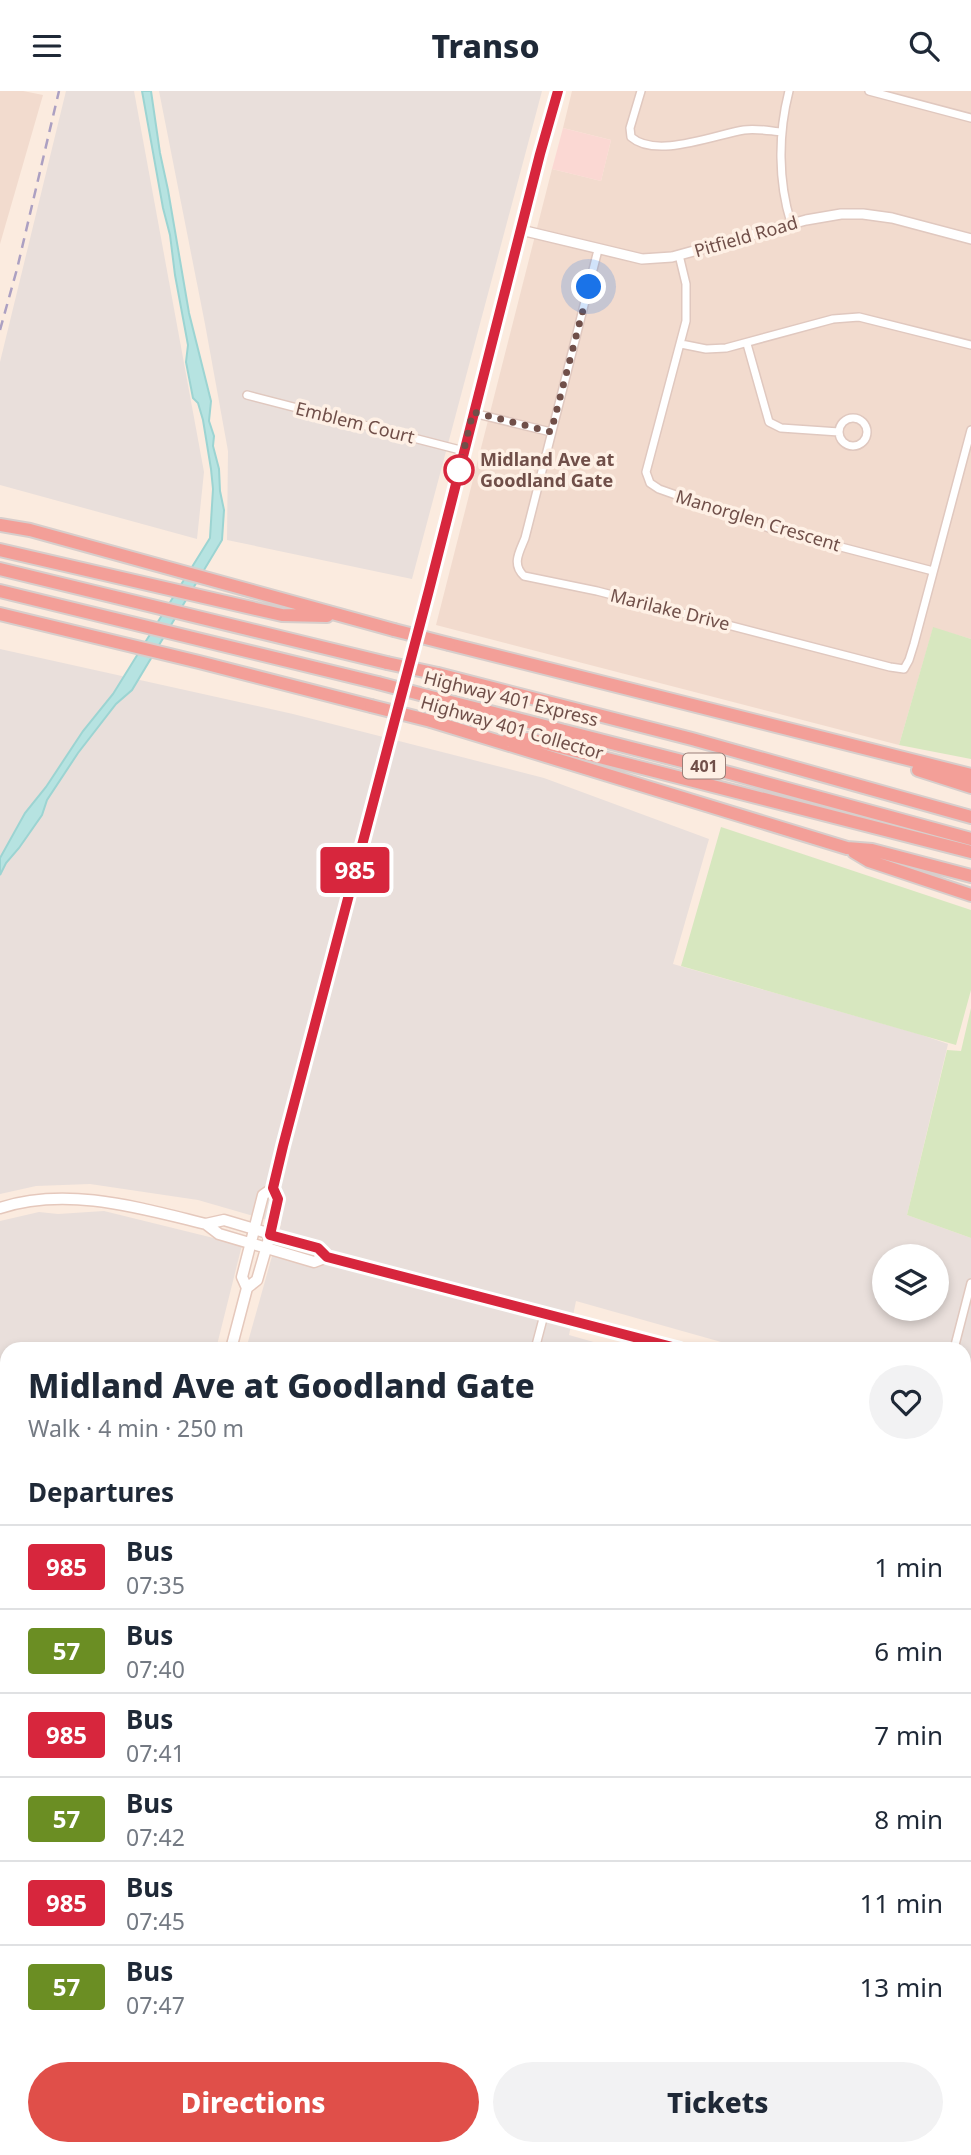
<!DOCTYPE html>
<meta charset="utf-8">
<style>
:root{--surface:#fff;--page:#f2f2f3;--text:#1f2937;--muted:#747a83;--line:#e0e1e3;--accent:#e04f49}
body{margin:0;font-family:"Noto Sans",sans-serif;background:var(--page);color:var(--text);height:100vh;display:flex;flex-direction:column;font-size:26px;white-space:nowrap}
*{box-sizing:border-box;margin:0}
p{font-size:23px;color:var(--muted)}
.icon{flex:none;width:38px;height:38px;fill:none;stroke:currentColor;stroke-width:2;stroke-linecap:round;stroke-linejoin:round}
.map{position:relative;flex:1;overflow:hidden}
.sheet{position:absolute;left:0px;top:1251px;width:971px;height:814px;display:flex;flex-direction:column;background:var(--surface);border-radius:21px 21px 0 0;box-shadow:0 4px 10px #0003}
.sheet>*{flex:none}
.badge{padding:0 14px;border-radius:5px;font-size:24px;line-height:46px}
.controls{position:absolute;left:872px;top:1153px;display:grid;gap:14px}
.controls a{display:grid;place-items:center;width:77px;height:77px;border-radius:50%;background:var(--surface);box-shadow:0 4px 10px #0003;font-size:35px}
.you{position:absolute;width:35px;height:35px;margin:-18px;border:5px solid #fff;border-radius:50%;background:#1a73e8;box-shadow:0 0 0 10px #1a73e833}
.map>.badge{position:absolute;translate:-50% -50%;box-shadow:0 0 0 4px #fff}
h2{padding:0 28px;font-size:26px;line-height:63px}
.round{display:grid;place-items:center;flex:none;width:74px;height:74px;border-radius:37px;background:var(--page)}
.summary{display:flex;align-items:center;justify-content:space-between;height:119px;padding:0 28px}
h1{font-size:33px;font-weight:800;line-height:52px}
.primary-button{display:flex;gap:14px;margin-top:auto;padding:14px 28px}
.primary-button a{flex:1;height:80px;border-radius:42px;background:var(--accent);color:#fff;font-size:28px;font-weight:800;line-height:80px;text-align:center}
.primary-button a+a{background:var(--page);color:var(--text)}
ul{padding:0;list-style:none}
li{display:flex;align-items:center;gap:21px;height:84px;padding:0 28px;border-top:2px solid var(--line)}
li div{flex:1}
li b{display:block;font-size:26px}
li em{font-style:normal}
li .badge{min-width:77px;font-weight:700;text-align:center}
header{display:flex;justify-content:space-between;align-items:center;height:91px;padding:0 28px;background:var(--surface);font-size:32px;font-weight:800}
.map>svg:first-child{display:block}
.residential{fill:#f2dbce}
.commercial{fill:#fbd8d3}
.industrial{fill:#e9dfdb;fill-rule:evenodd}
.education{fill:#e8ddf6}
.green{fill:#d7e7bf}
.water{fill:#b6e3e1;stroke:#9cd4d2;stroke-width:2}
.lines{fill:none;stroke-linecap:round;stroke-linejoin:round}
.minor-casing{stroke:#e0c8bf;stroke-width:10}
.tertiary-casing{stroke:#e0c8bf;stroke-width:12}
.secondary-casing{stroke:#e5c8bc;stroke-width:13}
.motorway-casing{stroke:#d7cecc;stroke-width:16}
.minor{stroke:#fff;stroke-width:7}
.tertiary{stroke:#fff;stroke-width:9}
.secondary{stroke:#fff;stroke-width:10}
.motorway{stroke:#f39f98;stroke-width:12}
.rail{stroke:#aca0c2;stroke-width:2.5;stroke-dasharray:10 7;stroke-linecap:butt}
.motorway-bridge-casing{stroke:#d7cecc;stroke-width:16;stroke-linecap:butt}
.motorway-bridge{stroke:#f39f98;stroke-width:12}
.line-casing{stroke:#fff;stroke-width:16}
.line{stroke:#d7263d;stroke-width:10}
.walk{stroke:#704f49;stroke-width:7;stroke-dasharray:0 12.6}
.stop-dot{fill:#fff;stroke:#d7263d;stroke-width:3.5}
.labels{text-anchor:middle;stroke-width:7;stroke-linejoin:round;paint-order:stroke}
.shield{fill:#fef0e5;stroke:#9b7f78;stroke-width:2}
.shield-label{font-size:16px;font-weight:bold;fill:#704f49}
.street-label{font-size:18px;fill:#704f49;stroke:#fef0e5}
.stop-label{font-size:18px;font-weight:bold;fill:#704f49;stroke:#fef0e5;text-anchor:start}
</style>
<header><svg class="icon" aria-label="menu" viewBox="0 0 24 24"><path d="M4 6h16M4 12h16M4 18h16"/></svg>Transo<svg class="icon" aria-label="search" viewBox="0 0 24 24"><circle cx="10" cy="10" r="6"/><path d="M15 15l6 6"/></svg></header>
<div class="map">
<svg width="971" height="2064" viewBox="0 0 971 2064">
<rect width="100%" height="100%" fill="#fbebdf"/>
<path class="residential" d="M0,0H23L43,4L0,153Z
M572,0H971V548L933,537L899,654L436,534L552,78L601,90L611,49L563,37Z
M0,1862L7,1864V1917L0,1939Z
M7,2035V2058H302L301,2064H0Z
M456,2058H577L576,2064H454Z
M742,2058H925L924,2064H740Z"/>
<path class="commercial" d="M563,37L611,49L601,90L552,78Z
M0,1628L7,1630V1764L0,1761Z
M0,1805L7,1807V1864L0,1862Z
M964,2048L971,2050V2064H924L925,2058H964Z"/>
<path class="industrial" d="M66,0H134L204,381L197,448L0,394V271Z
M159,0H542L412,488L227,449L228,360L205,233Z
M0,558L293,623L544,687L709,748L673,873L919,943L948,953L907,1124L971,1147V1279L964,1277V1258H746L576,1210L569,1244L618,1258H246L281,1133L198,1109L90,1093L36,1095L0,1103ZM884,1166H936V1218H884Z
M104,1120L242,1154L216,1258H7V1370L0,1362V1130L39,1121L58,1123Z
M964,1317L971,1318V2009L964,2007Z
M0,1445L7,1447V1630L0,1628Z"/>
<path class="education" d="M302,2058H462L461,2064H301Z"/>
<path class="green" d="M933,536L971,548V668L899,654Z
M721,736L971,819V899L956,954L681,875Z
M971,917V1147L907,1124L947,959L961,960Z
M379,2058H442L440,2064H378Z
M580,2058H742L740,2064H578Z"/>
<path class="water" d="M142,0H151L160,62L168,99L189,222L211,310L209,330L214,345L213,355L219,378L220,400L224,419L222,449L132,599L116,613L78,662L47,709L42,724L19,757L6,772L0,784V767L25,722L46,696L83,640L113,603L210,447L213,398L211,378L203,329L198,312L193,307L186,271L188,254L175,184L170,144L163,117Z"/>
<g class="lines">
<g class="minor-casing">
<path id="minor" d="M641,0L630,37L631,46C656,68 714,44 744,39C756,37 770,40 782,41
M789,0C778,43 778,90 791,132
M869,0L971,27
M598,159L525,447C520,460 511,473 524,485L597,500L890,576L904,578L909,569L914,553L971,339
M679,164L686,193V230L646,381L650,392L659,398L772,438L933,480
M681,253L706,258L726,257L833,228L859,226L971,254
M747,253L769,331L781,337L839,341
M247,304L464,360
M473,322L551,341
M839 341a14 14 0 1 1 28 0a14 14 0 1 1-28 0Z
M535,1258L544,1224
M954,1258L971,1192
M964,1772L971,1773
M241,2064L243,2058
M520,2064L522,2058"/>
</g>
<g class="tertiary-casing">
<path id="tertiary" d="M521,139L642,168L672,166L806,129L841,123H863L892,127L971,148"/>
</g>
<g class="secondary-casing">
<path id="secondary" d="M0,1117C67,1095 140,1117 206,1133L224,1129L318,1157L327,1166L680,1258
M206,1133L219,1143L314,1171L327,1166
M247,1197L257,1189L270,1144L277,1108L273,1097L280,1067L428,500L540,63L558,0
M231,1258L247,1197L242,1186L263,1104L273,1097
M964,1302L971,1303
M0,1774L7,1775
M0,1790L7,1792
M0,1992L7,1969
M964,2022L971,2021
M964,2035L971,2038"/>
</g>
<g class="motorway-casing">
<path id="motorway" d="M0,434L30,439L394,539
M0,459L282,524L327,525
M0,478L387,572
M0,500L378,592
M0,523L199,571L371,615
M449,553L971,684
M438,583L692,648L971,726
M435,607L733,683L971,748
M431,630L847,757L872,759L971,785
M506,650L529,648L971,761
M918,679L971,696
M854,761L869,770L971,804"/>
</g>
<use href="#minor" class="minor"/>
<use href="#tertiary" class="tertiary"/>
<use href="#secondary" class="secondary"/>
<use href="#motorway" class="motorway"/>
<path class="rail" d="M0,239L17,178L59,0
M0,1409H7"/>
<g class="motorway-bridge-casing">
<path id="motorway-bridge" d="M394,539L449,553
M387,572L438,583
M378,592L435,607
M371,615L431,630"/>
</g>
<use href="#motorway-bridge" class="motorway-bridge"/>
</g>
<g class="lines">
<g class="line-casing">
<path id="line" d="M558,0L540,63L429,499L283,1055L273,1097L278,1108L270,1144L318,1157L327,1166L680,1258"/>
</g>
<use href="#line" class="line"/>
<path class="walk" d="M459,379L473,321L551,341L589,196"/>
</g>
<circle class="stop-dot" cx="459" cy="379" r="14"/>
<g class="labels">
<rect class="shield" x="683" y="662.5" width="42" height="25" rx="5"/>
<g class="shield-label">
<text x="704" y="681">401</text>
</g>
<g class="street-label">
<text transform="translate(746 146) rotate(-16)" y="6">Pitfield Road</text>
<text transform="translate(355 332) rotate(14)" y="6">Emblem Court</text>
<text transform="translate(758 430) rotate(17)" y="6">Manorglen Crescent</text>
<text transform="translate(670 519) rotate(14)" y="6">Marilake Drive</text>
<text transform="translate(511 608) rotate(14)" y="6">Highway 401 Express</text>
<text transform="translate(512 637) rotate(16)" y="6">Highway 401 Collector</text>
</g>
<g class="stop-label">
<text x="480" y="375">Midland Ave at<tspan x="480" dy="21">Goodland Gate</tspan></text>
</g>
</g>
</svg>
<div class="controls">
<a><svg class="icon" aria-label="layers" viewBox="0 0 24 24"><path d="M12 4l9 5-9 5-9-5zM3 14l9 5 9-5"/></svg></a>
</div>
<div class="you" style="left:589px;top:196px"></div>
<b class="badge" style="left:355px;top:779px;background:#d7263d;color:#fff">985</b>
<section class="sheet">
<div class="summary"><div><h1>Midland Ave at Goodland Gate</h1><p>Walk · 4 min · 250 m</p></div><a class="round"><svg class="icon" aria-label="heart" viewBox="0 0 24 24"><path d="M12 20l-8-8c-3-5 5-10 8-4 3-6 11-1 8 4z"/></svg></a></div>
<h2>Departures</h2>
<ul>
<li><span class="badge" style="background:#d7263d;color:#fff">985</span><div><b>Bus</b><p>07:35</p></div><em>1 min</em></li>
<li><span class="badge" style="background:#6b8e23;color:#fff">57</span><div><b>Bus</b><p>07:40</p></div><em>6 min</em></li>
<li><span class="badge" style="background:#d7263d;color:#fff">985</span><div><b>Bus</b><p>07:41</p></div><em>7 min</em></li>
<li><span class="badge" style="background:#6b8e23;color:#fff">57</span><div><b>Bus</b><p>07:42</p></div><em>8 min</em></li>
<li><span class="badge" style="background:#d7263d;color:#fff">985</span><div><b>Bus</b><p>07:45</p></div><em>11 min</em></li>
<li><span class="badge" style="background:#6b8e23;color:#fff">57</span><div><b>Bus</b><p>07:47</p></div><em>13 min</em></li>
</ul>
<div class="primary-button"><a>Directions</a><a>Tickets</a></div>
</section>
</div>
